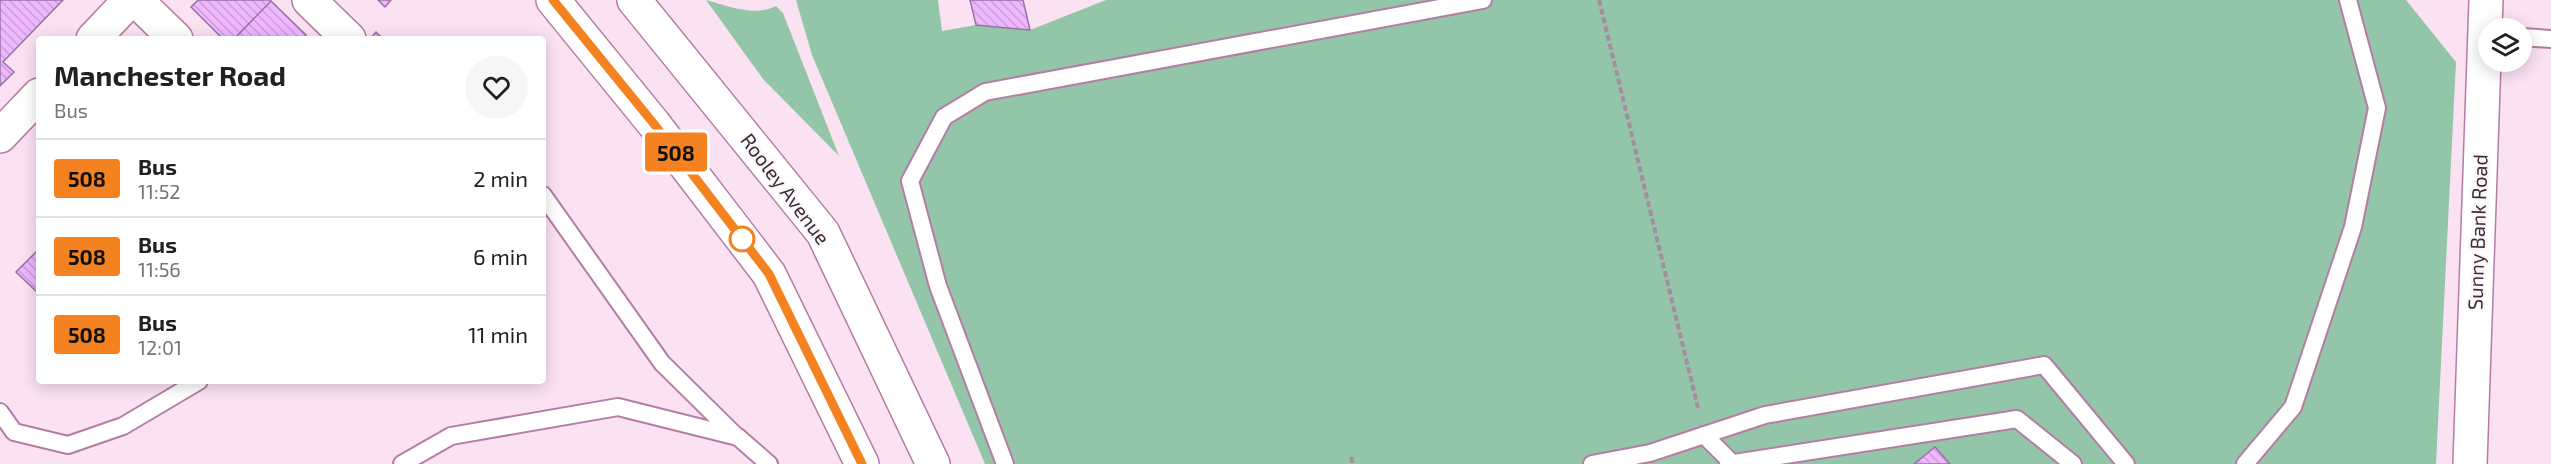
<!DOCTYPE html>
<style>
:root{--surface:#fff;--page:#f6f6f6;--text:#202124;--muted:#757577;--line:#e0e0e0}
body{margin:0;font-family:"Exo 2",sans-serif;background:var(--page);color:var(--text);height:100vh;display:flex;flex-direction:column;font-size:22px;white-space:nowrap}
*{box-sizing:border-box;margin:0}
p{font-size:20px;color:var(--muted)}
.icon{flex:none;width:33px;height:33px;fill:none;stroke:currentColor;stroke-width:2;stroke-linecap:round;stroke-linejoin:round}
.map{position:relative;flex:1;overflow:hidden}
.drawer{position:absolute;left:36px;top:36px;width:510px;height:348px;display:flex;flex-direction:column;background:var(--surface);border-radius:6px;box-shadow:0 3px 15px #0003}
.drawer>*{flex:none}
.badge{padding:0 12px;border-radius:4px;font-size:21px;line-height:39px}
.tools{position:absolute;left:2478px;top:18px;display:grid;gap:12px}
.tools a{display:grid;place-items:center;width:54px;height:54px;border-radius:50%;background:var(--surface);box-shadow:0 3px 15px #0003;font-size:30px}
.map>.badge{position:absolute;translate:-50% -50%;box-shadow:0 0 0 3px #fff}
.round{display:grid;place-items:center;flex:none;width:63px;height:63px;border-radius:32px;background:var(--page)}
.summary{display:flex;align-items:center;justify-content:space-between;height:102px;padding:0 18px}
h1{font-size:28px;font-weight:700;line-height:45px}
ul{padding:0;list-style:none}
li{display:flex;align-items:center;gap:18px;height:78px;padding:0 18px;border-top:2px solid var(--line)}
li div{flex:1}
li b{display:block;font-size:22px}
li em{font-style:normal}
li .badge{min-width:66px;font-weight:700;text-align:center}
.map>svg:first-child{display:block}
.grass{fill:#93c6a8}
.building{fill:url(#building-back-hatch);stroke:#9972a5;stroke-width:1.5}
.lines{fill:none;stroke-linecap:round;stroke-linejoin:round}
.lane-casing{stroke:#b57da4;stroke-width:20}
.street-casing{stroke:#b57da4;stroke-width:36}
.highway-casing{stroke:#b57da4;stroke-width:36}
.path{stroke:#a58d9d;stroke-width:4;stroke-dasharray:6 3;stroke-linecap:butt}
.lane{stroke:#fff;stroke-width:16}
.street{stroke:#fff;stroke-width:33}
.highway{stroke:#fff;stroke-width:33}
.line-casing{stroke:#fff;stroke-width:14}
.line{stroke:#f58220;stroke-width:9}
.stop-dot{fill:#fff;stroke:#f58220;stroke-width:3}
.labels{text-anchor:middle;stroke-width:5;stroke-linejoin:round;paint-order:stroke}
.street-label{font-size:20px;fill:#402939;stroke:#f8f8f8}
</style>
<div class="map">
<svg width="2551" height="464" viewBox="0 0 2551 464">
<defs>
<pattern id="building-back-hatch" width="6" height="6" patternUnits="userSpaceOnUse" patternTransform="scale(1.5)"><rect width="6" height="6" fill="#eeb7fe"/><path d="M-1 5l2 2M0 0l6 6M5-1l2 2" fill="none" stroke="#cd9dda"/></pattern>
</defs>
<rect width="100%" height="100%" fill="#fbe2f3"/>
<path class="grass" d="M706,0C729,6 754,17 776,6L783,13L839,156L763,79Z
M796,0H938L942,31L976,25L1030,30L1106,0H2406L2456,62L2436,464H985L812,55Z"/>
<path class="building" d="M0,0H63L3,62L14,72L0,86Z
M198,0H270L271,1L234,39H223L191,7Z
M378,0H391L385,7Z
M970,0H1023L1030,30L976,25Z
M271,1L306,35L302,39H234Z
M376,32L383,39H370Z
M38,250H39V294L16,272Z
M1935,447L1950,464H1914Z"/>
<g class="lines">
<g class="lane-casing">
<path id="lane" d="M2522,37L2551,39
M543,195L662,363L737,437
M0,412L14,432L68,445L123,426L199,381
M1704,435L1731,462
M402,464L451,436L618,407L738,437L769,464
M1005,464L938,286L910,181L944,117L985,92L1483,0
M1592,464L1650,453L1765,415L2044,365L2126,464
M1728,464L2017,419L2073,464
M2245,464L2293,407L2353,227L2377,108L2348,0"/>
</g>
<g class="street-casing">
<path id="street" d="M136,0L176,39
M309,0L349,39
M93,39L130,0
M0,136L39,95
M2470,464L2486,0"/>
</g>
<g class="highway-casing">
<path id="highway" d="M553,0L654,124L769,274L862,464
M634,0L823,233L933,464"/>
</g>
<path class="path" d="M1599,0L1698,408
M1351,457L1353,464"/>
<use href="#lane" class="lane"/>
<use href="#street" class="street"/>
<use href="#highway" class="highway"/>
</g>
<g class="lines">
<g class="line-casing">
<path id="line" d="M553,0L654,124L769,274L862,464"/>
</g>
<use href="#line" class="line"/>
</g>
<circle class="stop-dot" cx="742" cy="239" r="12"/>
<g class="labels">
<g class="street-label">
<text transform="translate(785 189) rotate(53)" y="7">Rooley Avenue</text>
<text transform="translate(2478 232) rotate(-88)" y="7">Sunny Bank Road</text>
</g>
</g>
</svg>
<div class="tools">
<a><svg class="icon" aria-label="layers" viewBox="0 0 24 24"><path d="M12 4l9 5-9 5-9-5zM3 14l9 5 9-5"/></svg></a>
</div>
<b class="badge" style="left:676px;top:152px;background:#f58220;color:#111">508</b>
<section class="drawer">
<div class="summary"><div><h1>Manchester Road</h1><p>Bus</p></div><a class="round"><svg class="icon" aria-label="heart" viewBox="0 0 24 24"><path d="M12 20l-8-8c-3-5 5-10 8-4 3-6 11-1 8 4z"/></svg></a></div>
<ul>
<li><span class="badge" style="background:#f58220;color:#111">508</span><div><b>Bus</b><p>11:52</p></div><em>2 min</em></li>
<li><span class="badge" style="background:#f58220;color:#111">508</span><div><b>Bus</b><p>11:56</p></div><em>6 min</em></li>
<li><span class="badge" style="background:#f58220;color:#111">508</span><div><b>Bus</b><p>12:01</p></div><em>11 min</em></li>
</ul>
</section>
</div>
